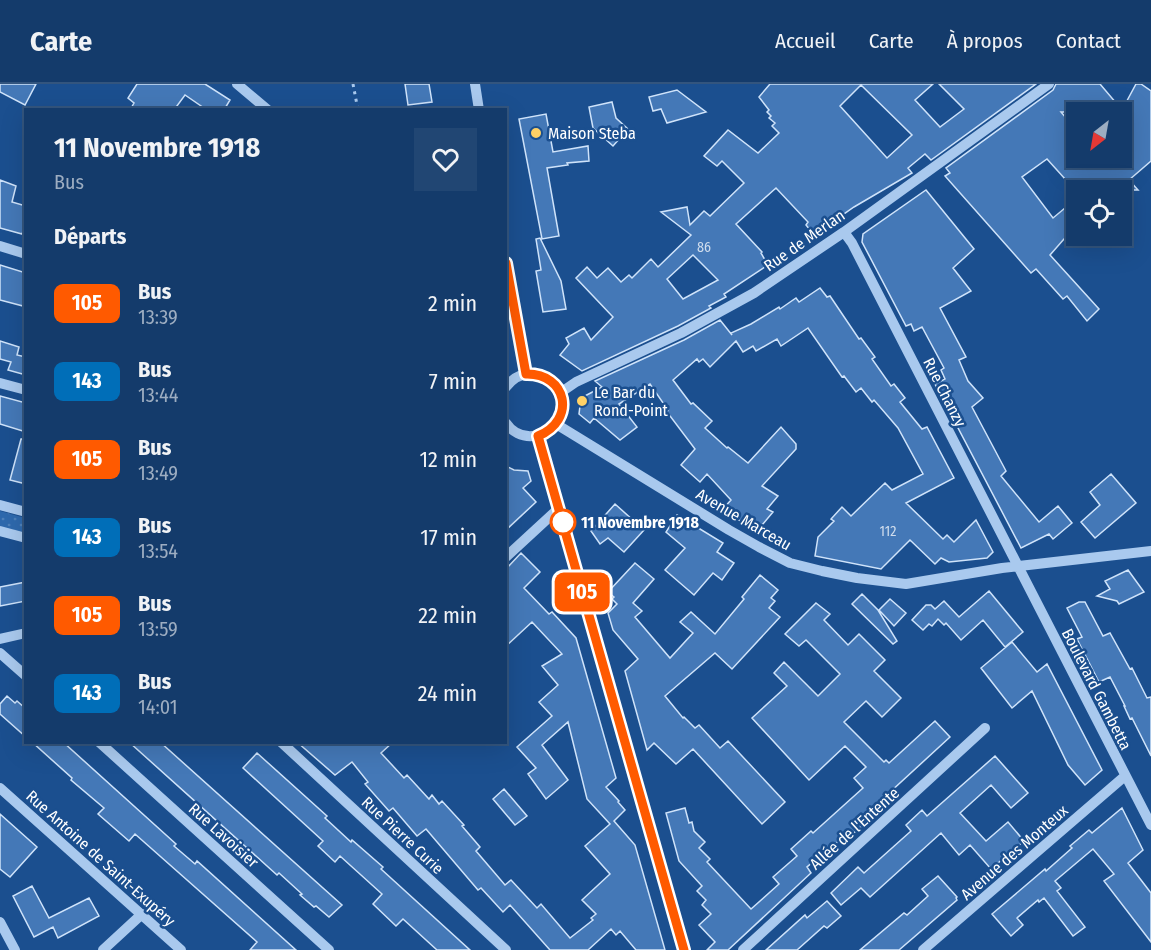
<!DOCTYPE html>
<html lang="fr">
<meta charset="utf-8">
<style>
:root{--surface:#143b6b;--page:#214673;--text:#f1f3f6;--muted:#9dadc1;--line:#33557e}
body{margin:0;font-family:"Fira Sans Condensed",sans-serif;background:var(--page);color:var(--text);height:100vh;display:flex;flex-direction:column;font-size:22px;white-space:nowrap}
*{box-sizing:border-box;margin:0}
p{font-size:20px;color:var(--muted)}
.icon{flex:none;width:33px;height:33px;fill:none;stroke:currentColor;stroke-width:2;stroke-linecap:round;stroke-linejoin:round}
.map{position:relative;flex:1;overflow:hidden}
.drawer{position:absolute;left:24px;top:24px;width:483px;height:636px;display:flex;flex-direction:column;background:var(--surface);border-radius:0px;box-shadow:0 6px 24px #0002,0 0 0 2px var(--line)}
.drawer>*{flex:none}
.badge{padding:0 12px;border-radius:9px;font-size:21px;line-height:39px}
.needle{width:39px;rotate:211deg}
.tools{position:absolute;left:1066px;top:18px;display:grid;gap:12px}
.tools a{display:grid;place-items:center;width:66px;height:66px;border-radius:0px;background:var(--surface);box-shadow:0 6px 24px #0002,0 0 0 2px var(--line);font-size:30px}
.map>.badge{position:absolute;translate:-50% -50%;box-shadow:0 0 0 3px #fff}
h2{padding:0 30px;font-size:22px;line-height:54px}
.round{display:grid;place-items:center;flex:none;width:63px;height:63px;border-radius:0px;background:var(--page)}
.summary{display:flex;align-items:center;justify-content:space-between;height:102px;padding:0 30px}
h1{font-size:28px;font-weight:700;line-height:45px}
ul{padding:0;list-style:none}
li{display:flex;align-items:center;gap:18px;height:78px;padding:0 30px}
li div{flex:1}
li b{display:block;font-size:22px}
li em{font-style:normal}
li .badge{min-width:66px;font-weight:700;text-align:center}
header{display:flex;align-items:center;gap:36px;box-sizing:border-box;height:84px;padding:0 30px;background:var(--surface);border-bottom:2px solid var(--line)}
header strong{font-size:28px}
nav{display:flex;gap:33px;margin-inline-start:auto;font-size:21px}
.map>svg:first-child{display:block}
.grass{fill:url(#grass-dots)}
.building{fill:#4478b7;stroke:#cfe3fa;stroke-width:1.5;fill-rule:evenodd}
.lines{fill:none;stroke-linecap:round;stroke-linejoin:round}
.path{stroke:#a9c9ee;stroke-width:3;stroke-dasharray:3 4.5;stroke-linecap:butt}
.minor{stroke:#a9c9ee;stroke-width:10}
.line-casing{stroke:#fff;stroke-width:14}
.line{stroke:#ff5a00;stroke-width:9}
.poi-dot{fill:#ffd166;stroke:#1b4f8f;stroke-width:2}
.stop-dot{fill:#fff;stroke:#ff5a00;stroke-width:3}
.labels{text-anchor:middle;stroke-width:5;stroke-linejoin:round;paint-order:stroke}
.number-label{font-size:14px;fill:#d0dded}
.poi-label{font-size:16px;fill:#fff;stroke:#1b4f8f;text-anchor:start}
.street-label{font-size:16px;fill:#fff;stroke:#1b4f8f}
.stop-label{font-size:16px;font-weight:bold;fill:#fff;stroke:#1b4f8f;text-anchor:start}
</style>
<header>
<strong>Carte</strong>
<nav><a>Accueil</a><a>Carte</a><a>À propos</a><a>Contact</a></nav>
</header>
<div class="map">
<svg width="1151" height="866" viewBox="0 0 1151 866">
<defs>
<pattern id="grass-dots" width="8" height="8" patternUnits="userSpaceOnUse" patternTransform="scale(1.5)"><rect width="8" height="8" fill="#2e69ad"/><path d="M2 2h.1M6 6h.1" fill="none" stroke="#4d80b9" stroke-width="1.8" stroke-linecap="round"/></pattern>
</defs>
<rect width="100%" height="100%" fill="#1b4f8f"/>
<path class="grass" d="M0,427L25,434V450L0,443Z"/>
<path class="building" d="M0,0H36L25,21L0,8Z
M137,0H205L230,16L224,26H207L185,11L174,26H130L134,19L128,14Z
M405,0H429L432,18L408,21Z
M770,0H933L915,16L940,43L964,25L939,0H1036L931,76L925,70L908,84L912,89L854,123L814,151L806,141L808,138L776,104L736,140L762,168L761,169L768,181L724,210L726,213L709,222L711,224L678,242L582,287L560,271L569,260L566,254L584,244L591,256L613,233L576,194L587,183L597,194L608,184L621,198L629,191L632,194L651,175L658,183L691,151L661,128L687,123L690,141L704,127L710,132L744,99L722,77L717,82L704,72L728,46L758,69L779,49L772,42L775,39L769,34L771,32L767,28L769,26L759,13ZM861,1L912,51L887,74L840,22ZM693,171L718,196L683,215L667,195Z
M1056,0H1100L1122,26L1136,0H1141L1151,7V77L1129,96L1138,106H1075L1047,75L1022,93L1053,134L1077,114V143L1064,155L1050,171L1099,225L1087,237L1067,212L1063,215L1036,185L1031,189L945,92L950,89L946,84L1053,6ZM1061,28H1122V74H1077V47Z
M677,6L706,28L667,39L661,25L653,27L649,13Z
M612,18L616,34L628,45L613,62L593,44L589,23Z
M546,30L553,68L588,62L589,77L567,79L568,81L547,84L559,152L542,155L519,35Z
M0,96L16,102L12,118L26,122V138L22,150L0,144Z
M926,106L974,165L953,184L971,207L940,224L966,273L959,276L968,297L983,314L972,323L1006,387L1001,392L1039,438L1058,422L1072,439L1053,455L1049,450L1021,464L935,300L945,295L941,286L944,284L922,243L914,247L911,240L906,242L862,158L863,150Z
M540,154L561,197L566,225L543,228L536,187L541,186L536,155Z
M0,181L26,189V212L23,222L0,216Z
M820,204L827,213L830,212L859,255L861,254L875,273L872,275L891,302L894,300L905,314L900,318L922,345L927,343L954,394L906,419L943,455L947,451L954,458L976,436L993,468L987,474L949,478L941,474L935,480L910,456L881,485L815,472L818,453L834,437L831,435L842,423L851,432L885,399L892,406L923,390L898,344L874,316L872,318L861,304L856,308L844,292L842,293L808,244L781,262L777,255L756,267L753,262L743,268L736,257L710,283L703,275L699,278L697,275L673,296L691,320L693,319L712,337L705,344L727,364L728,363L748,379L781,343L796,360V365L762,402L778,412L767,425L773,428L757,447L722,426L731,416L707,390L700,398L681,381L695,365L667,328L668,326L650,300L619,320L637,343L620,356L594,334L590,339L579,330L581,314L602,303L595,297L684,256L720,236L732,251L731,249L751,240L779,223L780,225L796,214L799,218Z
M0,257L19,263L17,271L26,273V291L8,286L11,278L0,275Z
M0,312L26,319V348L0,340Z
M21,355H26V400L10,396Z
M506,382L514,386L528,387L531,397L523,404L536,418L506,446Z
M1111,390L1136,419L1095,454L1081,438L1100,421L1090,408Z
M615,420L644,446L624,468L608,454L600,460L591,447Z
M677,431L723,459L717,468L734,479L722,496L713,489L694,511L665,486L685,464L666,448Z
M521,469L540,488L524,504L549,530L552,528L576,554L616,694L606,703L619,717L618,718L625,726L614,737L635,761L665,866H636L620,847L616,851L611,845L588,866H550L510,821L503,828L481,804L478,806L426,745L417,752L393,724L389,727L365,700L368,698L352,678L335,691L297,658H393L381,669L404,694L407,691L429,715L432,711L439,720L442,717L464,741L462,742L480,763L476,767L505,801L511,796L537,824L541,820L570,854L593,836L591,834L596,830L582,816L610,790L585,762L610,740L587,715L568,638L542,661L568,696L546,715L528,690L536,684L517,663L552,632L539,618L558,601L542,582L562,570L532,538L506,562V485Z
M635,479L654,495L633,519L642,527L635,533L670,574L693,549L680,538L691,528L715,550L744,515L742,513L760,491L778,506L771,514L775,517L769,524L780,533L732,585L715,569L665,612L683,634L684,633L695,644L699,641L720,664L728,657L785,718L762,740L693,665L676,680L654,659L647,666L625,587L638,575L613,546L608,529L617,520L612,515L614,513L608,508Z
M1128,486L1144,508L1119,520L1117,517L1097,512L1110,505L1105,497Z
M26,498V517L0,522V503Z
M989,507L1023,548L1005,563L983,536L961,556L946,539L944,541L938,535L932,542L929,540L923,546L912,536L926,521H931L935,525L944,517L959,533Z
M862,510L878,526L897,557L893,560L852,520Z
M890,515L906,529L894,542L879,526Z
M1079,518H1085L1103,552L1110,549L1130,585L1132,584L1147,614L1151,613V672L1132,634L1130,635L1124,622H1125L1110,593L1099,598L1077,555L1082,553L1067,524Z
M816,519L830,530L824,536L848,561L859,550L885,576L874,587L901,614L882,633L866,617L844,638L884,678L886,676L889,679L935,637L950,653L876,721L881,726L843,758L840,755L834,762L833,761L807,783L811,789L728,866H707L715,858L699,841L711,830L702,821L706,816L697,807L702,802L679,777L666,729L685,724L689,739L692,738L694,747L705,758L699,764L710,775L707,778L751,825L779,800L773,793L797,772L791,765L811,747L813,749L863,704L854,694L866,683L845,662L809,696L752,634L787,602L774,589L784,578L818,612L840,590L806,556L799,562L785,550Z
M1012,558L1037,588L1047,580L1102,686L1085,701L1068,681L1032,607L1012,624L981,584Z
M7,612L15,619L17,617L26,625V653L0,630V620Z
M32,658H63L176,760L174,762L195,780L197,777L296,866H250L257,858L135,750L129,757L98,730L104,724L71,696L72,694Z
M129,658H160L342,821L329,833L316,822L314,823L300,811L302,810L279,789L277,791Z
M257,669L327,732L325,734L351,758L352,756L383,783L381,785L470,866H437L403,835L396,842L373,820L382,810L340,772L335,778L318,762L323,757L243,684Z
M995,672L1028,709L1011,724L991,701L960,729L986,757L1008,738L1024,757L991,785L970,761L959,771L941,749L870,813L861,804L841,821L831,809L858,783L864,789L911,747L906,741L922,726L927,732Z
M504,705L527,732L515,741L493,715Z
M1122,724L1143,766L1128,779L1151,809V858L1104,797L1114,790L1093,765L1055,797L1061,804L1057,807L1085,843L1073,852L1044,814L1039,818L1038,816L1017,834L1023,841L1011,852L992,830L1045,785L1046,787L1072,764L1070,762L1089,746L1092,749Z
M0,730L37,763L10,793L0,785Z
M938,792L957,813L956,814L957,816L899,866H860L904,829L907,831L928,812L922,805Z
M32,802L49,834L89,814L99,832L58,854L53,843L34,853L13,812Z
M827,817L841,832L827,844L824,842L797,866H766L805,831L807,834Z"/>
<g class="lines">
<path class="path" d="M353,0L358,26"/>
<path class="minor" d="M237,0L268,26
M475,0L479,26
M844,148L852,159L1151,741
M0,162L26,170
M506,179L526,290
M0,299L26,306
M506,303C533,267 584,312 554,342C548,348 541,352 533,352C522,353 512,348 506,339
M560,309L576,298L681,249L754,209L844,148L1049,0
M556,340L729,446L759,463L790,479L822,487L857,494L906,500L1002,484L1151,467
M538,352L684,866
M0,421L26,428
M0,447L26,454
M506,473L558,425
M0,555L26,549
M0,569L26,592
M99,658L329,866
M281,658L506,866
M0,704L181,866
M0,838L15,866
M103,866L142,830
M743,866L985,644
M923,866L1125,692"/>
</g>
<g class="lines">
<g class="line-casing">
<path id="line" d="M506,179L526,290C567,289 577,336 538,352L684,866"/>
</g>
<use href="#line" class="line"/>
</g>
<g class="poi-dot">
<circle cx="536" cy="49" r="6"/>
<circle cx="582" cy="317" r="6"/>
</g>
<circle class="stop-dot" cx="563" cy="438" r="12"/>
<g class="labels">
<g class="number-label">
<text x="704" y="168">86</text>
<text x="888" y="452">112</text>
</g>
<g class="poi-label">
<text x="548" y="55">Maison Steba</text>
<text x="594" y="314">Le Bar du<tspan x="594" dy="18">Rond-Point</tspan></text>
</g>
<g class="street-label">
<text transform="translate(804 156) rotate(-35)" y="6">Rue de Merlan</text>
<text transform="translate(945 308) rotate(63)" y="6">Rue Chanzy</text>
<text transform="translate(744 435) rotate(30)" y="6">Avenue Marceau</text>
<text transform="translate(1097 605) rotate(63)" y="6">Boulevard Gambetta</text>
<text transform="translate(854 744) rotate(-42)" y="6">Allée de l'Entente</text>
<text transform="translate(224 751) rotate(42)" y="6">Rue Lavoisier</text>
<text transform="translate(403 751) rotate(43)" y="6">Rue Pierre Curie</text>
<text transform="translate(1014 768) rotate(-41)" y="6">Avenue des Monteux</text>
<text transform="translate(101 774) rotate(42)" y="6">Rue Antoine de Saint-Exupéry</text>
</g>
<g class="stop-label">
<text x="581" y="444">11 Novembre 1918</text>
</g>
</g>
</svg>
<div class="tools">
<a><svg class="needle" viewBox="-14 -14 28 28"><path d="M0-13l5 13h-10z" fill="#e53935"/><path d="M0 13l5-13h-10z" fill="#9dadc1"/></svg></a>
<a><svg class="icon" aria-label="locate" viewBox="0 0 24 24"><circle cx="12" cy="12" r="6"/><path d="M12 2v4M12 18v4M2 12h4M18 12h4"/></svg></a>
</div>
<b class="badge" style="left:582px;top:508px;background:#ff5a00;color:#fff">105</b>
<section class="drawer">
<div class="summary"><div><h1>11 Novembre 1918</h1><p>Bus</p></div><a class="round"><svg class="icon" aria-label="heart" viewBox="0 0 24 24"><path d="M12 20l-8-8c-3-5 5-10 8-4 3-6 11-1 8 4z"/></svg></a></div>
<h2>Départs</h2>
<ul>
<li><span class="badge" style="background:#ff5a00;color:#fff">105</span><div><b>Bus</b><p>13:39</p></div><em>2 min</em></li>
<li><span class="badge" style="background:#006eb8;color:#fff">143</span><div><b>Bus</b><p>13:44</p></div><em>7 min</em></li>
<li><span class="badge" style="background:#ff5a00;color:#fff">105</span><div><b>Bus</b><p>13:49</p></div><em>12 min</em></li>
<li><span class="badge" style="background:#006eb8;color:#fff">143</span><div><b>Bus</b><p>13:54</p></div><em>17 min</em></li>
<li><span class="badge" style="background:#ff5a00;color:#fff">105</span><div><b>Bus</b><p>13:59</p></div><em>22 min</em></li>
<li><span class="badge" style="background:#006eb8;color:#fff">143</span><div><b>Bus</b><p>14:01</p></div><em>24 min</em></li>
</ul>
</section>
</div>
